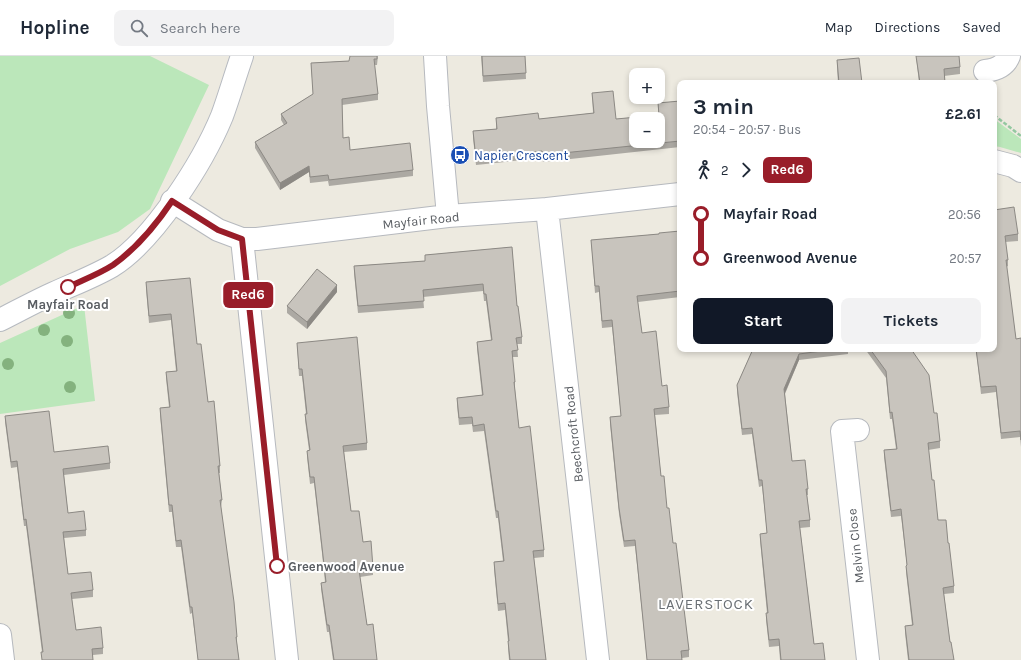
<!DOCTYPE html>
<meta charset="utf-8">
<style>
:root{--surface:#fff;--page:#f2f2f3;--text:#1f2937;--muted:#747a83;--line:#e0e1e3;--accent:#111827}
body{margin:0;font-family:Karla,sans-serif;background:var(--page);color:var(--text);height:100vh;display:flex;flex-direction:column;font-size:15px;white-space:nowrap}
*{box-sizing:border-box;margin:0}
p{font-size:13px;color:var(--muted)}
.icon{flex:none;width:22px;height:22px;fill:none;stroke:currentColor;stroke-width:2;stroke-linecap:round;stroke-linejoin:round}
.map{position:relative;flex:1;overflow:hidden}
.side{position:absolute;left:677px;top:24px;width:320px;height:272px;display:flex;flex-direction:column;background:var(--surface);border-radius:8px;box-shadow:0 2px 6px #0003}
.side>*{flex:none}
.badge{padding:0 8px;border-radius:6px;font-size:14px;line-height:26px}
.tools{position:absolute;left:629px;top:12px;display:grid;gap:8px}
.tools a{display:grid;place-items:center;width:36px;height:36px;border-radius:8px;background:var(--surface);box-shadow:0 2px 6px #0003;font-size:20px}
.map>.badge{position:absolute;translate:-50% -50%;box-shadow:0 0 0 2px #fff}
.legs{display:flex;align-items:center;gap:6px;height:44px;padding:0 16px;font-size:13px}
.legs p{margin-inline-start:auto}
.headline{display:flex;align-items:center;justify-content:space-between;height:68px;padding:0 16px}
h1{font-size:22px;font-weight:700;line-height:30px}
.button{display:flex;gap:8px;margin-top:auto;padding:8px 16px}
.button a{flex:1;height:46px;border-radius:8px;background:var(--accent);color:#fff;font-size:16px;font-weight:700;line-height:46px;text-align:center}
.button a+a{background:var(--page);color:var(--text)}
ul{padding:0 16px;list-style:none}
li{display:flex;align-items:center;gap:14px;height:44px;font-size:15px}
li i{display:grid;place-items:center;width:6px;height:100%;margin:0 5px;background:currentColor}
li i::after{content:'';width:10px;height:10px;margin:-5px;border:3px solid;border-radius:50%;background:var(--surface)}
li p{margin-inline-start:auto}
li:first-child i{background:linear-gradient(#0000 50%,currentColor 0)}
li:last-child i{background:linear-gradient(currentColor 50%,#0000 0)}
header{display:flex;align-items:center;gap:24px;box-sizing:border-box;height:56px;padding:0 20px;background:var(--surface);border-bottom:1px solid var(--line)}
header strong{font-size:19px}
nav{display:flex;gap:22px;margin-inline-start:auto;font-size:14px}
.search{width:280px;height:36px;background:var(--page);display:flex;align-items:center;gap:10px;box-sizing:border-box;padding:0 14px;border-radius:8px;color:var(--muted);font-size:15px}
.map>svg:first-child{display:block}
.green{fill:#bbe7ba}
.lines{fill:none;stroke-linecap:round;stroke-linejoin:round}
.street-casing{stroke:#b6b9be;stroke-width:24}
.secondary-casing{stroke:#b6bac0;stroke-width:24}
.path{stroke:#93c8a0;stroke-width:2.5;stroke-dasharray:4 2;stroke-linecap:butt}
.street{stroke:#fff;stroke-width:22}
.secondary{stroke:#fff;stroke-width:22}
.tree{fill:#84b27e}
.wall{fill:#aca9a3}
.shaded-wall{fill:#8c8984}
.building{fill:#c8c4bd;stroke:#8c8984;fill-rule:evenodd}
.line-1-casing{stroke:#fff;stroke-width:9}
.line-1{stroke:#991d29;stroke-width:6}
.stop-1-dot{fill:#fff;stroke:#991d29;stroke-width:2}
.labels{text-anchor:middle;stroke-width:4;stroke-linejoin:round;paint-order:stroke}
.transit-label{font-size:13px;fill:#164399;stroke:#fff;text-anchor:start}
.street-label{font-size:13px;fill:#595d62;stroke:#fff}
.stop-label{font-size:13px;font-weight:bold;fill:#595d62;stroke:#fff}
.quarter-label{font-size:15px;letter-spacing:1px;fill:#6a6f74;stroke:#fff}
</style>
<header>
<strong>Hopline</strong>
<div class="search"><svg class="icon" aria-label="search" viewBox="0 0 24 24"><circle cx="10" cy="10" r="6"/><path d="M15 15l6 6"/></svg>Search here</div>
<nav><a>Map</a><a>Directions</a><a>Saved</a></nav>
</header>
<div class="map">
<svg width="1021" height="604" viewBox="0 0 1021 604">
<rect width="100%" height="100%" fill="#edeae0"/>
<path class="green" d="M0,0H150L209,29L150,153L118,176L70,193L0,230Z
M994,63L1021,83V97L1000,91L994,90Z
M84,249L95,345L0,358V287Z"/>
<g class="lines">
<g class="street-casing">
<path id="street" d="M435,0L438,50L448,160
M985,15C995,14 1005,10 1009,0
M994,105L1013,110L1021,115
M172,145L218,174L242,183H257L448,160L547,153L680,138
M547,153L598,604
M242,183L287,604
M858,374L842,375L868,604
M0,579L3,604"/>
</g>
<g class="secondary-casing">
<path id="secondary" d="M0,264C18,255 36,245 54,237C74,228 93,221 112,210C154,184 203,106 222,60C229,41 235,20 242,0"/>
</g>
<path class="path" d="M994,59L1021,80"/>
<use href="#street" class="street"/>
<use href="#secondary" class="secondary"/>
</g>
<g class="tree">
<circle cx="69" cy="257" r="6"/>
<circle cx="44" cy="274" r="6"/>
<circle cx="67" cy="285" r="6"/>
<circle cx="8" cy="308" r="6"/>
<circle cx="70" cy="331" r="6"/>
</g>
<path class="wall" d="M378,0L377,9H374L378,38V44L342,49L343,82L350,94L413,114V120L329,130L328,125L310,127L309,116L280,134L255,92V86L284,69L281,64V58L313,38L311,7L349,5Z
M481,0H525L526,23L483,26Z
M916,0H959L960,11V18L944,20L945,27H919Z
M837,4L862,27H838L837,11Z
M592,37L616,63L658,59V47L680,45V91L543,106L542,102L476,109L473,82V75L496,73V62L539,63L593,57Z
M994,154L1018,178V185L1005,186L1008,204V210L1006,211L1016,283L1021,282V391L1020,381L1001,383L996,336L981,338L976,293H994Z
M680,175V241L638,246L642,277L662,330L669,351V358L655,359L661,420L673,487L689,594V601L682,602V604H647L635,490L624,491L619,458L610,368V361L621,360L612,271L602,272L599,236L595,237L591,184L659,178Z
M512,191L517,250L522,281V288H517L518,301H512L515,326V333L519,372L544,494V501L534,502L546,604H509L508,592V585L505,554L498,555L494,513V506L503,505L498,462H496L484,375L473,376L472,368L459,369L457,349V342L482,339L477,293V286L491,284L486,245H484L483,235L423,241L424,252L358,257L354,217V210L425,205V199Z
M146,226L197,288L208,346L220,410V417H219L222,444L221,451L237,581V587L239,604H198L192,557L190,558L181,491H176L172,456H169L160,359V352L169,351L166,322V316L176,315L171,264L149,267L146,233Z
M337,236L307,273L287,257V250Z
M297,287L367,387V394L344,396L351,455L373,512V519L360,521L367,569L377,604H333L329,576H327L321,533V527L325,526L322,497L314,427L310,428L307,401V395L309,394L305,364V358H306L302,320H299Z
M753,293H848V298L799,304L785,338L792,405L808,433V439H807L810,464V471L800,472L814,588L825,604H780L779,590L769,591L766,564V557H767L760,484V478L767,477L762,430L759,431L752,378L742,379L737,336V329Z
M865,293H911L934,357L940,385V392L928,394L938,464L948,487L954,530V537L944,538L950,586L954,604H908L905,577V570L912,569L906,516V510H907L901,460L891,461L884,401V394L896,393L892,363H890L886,322Z
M5,360L54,396L110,407V413L64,419L68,457L86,474V480L64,482L68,518L93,534V541L72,543L76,574L103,592V598L93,599V604H42V596L26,470H24L17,411L11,412L5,366Z"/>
<path class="shaded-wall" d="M309,110V116L280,134V127Z
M337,229V236L307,273V266Z
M799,298V304L784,339V333Z"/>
<path class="building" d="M350,0H377V3H374L378,38L342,43L343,82L349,81L350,94L410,87L413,114L329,124L328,119L310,121L309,110L280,127L255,86L287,67L281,58L313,38L311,7L349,5Z
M482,0H525L526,17L483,20Z
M916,0H959L960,11L944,13L945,27H920Z
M859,2L862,27H839L837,4Z
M613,35L616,63L659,59L658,47L680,45V85L543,99L542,95L476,103L473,75L497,73L496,62L538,57L539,63L594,57L592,37ZM636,63H658V85H636Z
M1014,151L1018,178L1005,180L1008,204H1006L1016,283L1021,282V384L1020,375L1001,377L996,330L981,331L976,293H994V154Z
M680,175V235L637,240L642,277L656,275L662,330L667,329L669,351L654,353L661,420H664L667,452H669L673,487H676L689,594L681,595L682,604H647L635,484L624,485L619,452L610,361L621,360L612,264L602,265L599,230H595L591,184L659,178V177Z
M512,191L517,250H518L522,281L516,282L518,294L512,295L515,326H514L519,372L530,370L544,494L533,495L546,604H510L508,585H509L505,547L498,548L494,506L504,505L498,455H496L484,368L473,370L472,361L459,362L457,342L483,339L477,286L492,284L486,238H484L483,228L423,234L424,245L358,250L354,210L425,205V199Z
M317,213L337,229L307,266L287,250Z
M190,222L197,288H201L208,346L214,345L220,410H218L222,444H220L234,546L237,581H236L239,604H198L192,551H190L181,484L176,485L172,449H169L160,352L170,351L166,316L177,315L171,258L149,260L146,226Z
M357,281L367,387L343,390L351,455H359L363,486L371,485L373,512L359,514L367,569L373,568L377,604H334L329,569H327L321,527L326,526L314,421H310L307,395L310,394L305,358H307L302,313H299L297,287Z
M753,293H837L799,298L784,333L792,405L805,404L808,433H806L810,464L799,465L814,588L823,587L825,604H781L779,583L769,584L766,557H768L760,478L767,477L762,424H759L752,372L742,373L737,329Z
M870,293H911L929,319L934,357H937L940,385L928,387L932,424H934L938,464H946L948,487H949L954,530L943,532L950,586H951L954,604H909L905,570L913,569L906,510L907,509L901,453L891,455L884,394L897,393L892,356L890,357L886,315Z
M49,355L54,396L108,390L110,407L63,413L68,457L84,455L86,474L63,476L68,518L91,516L93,534L71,537L76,574L101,571L103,592L92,593L93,604H42L41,596H43L26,463L24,464L17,405L11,406L5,360Z"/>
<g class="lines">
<g class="line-1-casing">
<path id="line-1" d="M68,231C83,224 99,218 113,209C137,192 156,169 172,145L218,174L242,183L277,510"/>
</g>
<use href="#line-1" class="line-1"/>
</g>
<defs>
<g id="bus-disc" transform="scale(1)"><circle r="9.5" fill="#1a4fb4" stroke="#fff"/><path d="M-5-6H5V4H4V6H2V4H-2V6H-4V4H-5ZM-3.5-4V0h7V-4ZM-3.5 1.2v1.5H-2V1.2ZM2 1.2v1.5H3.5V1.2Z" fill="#fff"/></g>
</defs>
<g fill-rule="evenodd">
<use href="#bus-disc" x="460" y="99"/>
</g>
<g class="stop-1-dot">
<circle cx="68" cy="231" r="7"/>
<circle cx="277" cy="510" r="7"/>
</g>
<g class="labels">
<g class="transit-label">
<text x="474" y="104">Napier Crescent</text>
</g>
<g class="street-label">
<text transform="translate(421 164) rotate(-6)" y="5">Mayfair Road</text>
<text transform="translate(573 378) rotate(-96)" y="5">Beechcroft Road</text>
<text transform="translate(855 490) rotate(-96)" y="5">Melvin Close</text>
</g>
<g class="stop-label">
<text x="68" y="253">Mayfair Road</text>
<text x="288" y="515" text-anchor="start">Greenwood Avenue</text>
</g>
<g class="quarter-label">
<text x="706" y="553">LAVERSTOCK</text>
</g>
</g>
</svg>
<div class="tools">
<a>+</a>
<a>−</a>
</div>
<b class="badge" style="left:248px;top:239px;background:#991d29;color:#fff">Red6</b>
<section class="side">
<div class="headline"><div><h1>3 min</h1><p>20:54 – 20:57 · Bus</p></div><b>£2.61</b></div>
<div class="legs"><svg class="icon" aria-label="walk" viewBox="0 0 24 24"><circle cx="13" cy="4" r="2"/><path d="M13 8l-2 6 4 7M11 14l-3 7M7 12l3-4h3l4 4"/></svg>2<svg class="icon" aria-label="forward" viewBox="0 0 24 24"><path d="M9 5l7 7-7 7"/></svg><b class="badge" style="background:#991d29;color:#fff">Red6</b></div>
<ul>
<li><i style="color:#991d29"></i><b>Mayfair Road</b><p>20:56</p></li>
<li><i style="color:#991d29"></i><b>Greenwood Avenue</b><p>20:57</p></li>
</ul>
<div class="button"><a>Start</a><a>Tickets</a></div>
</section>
</div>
